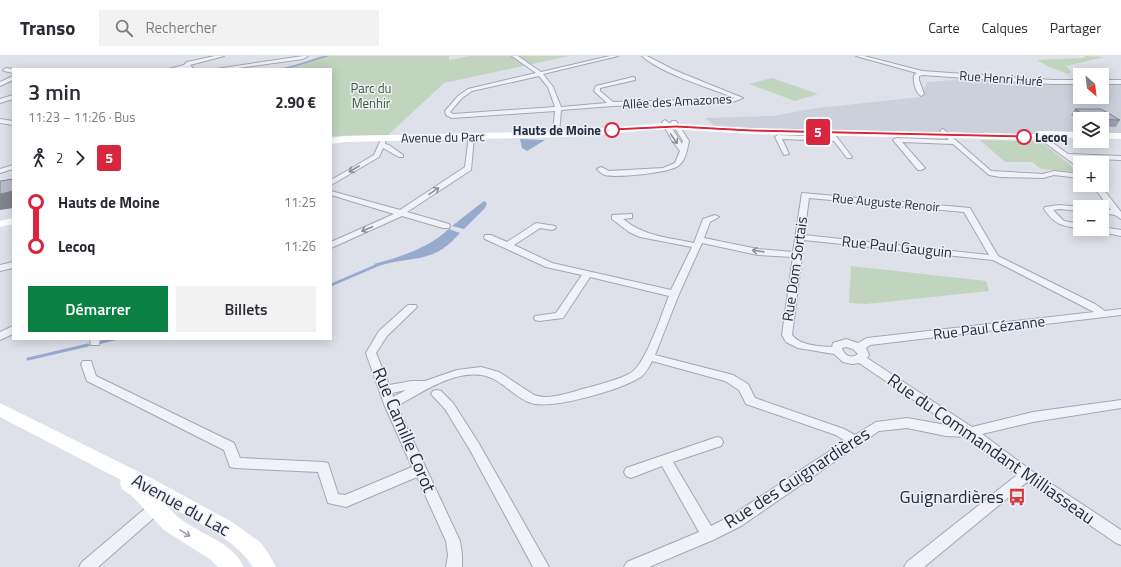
<!DOCTYPE html>
<html lang="fr">
<meta charset="utf-8">
<style>
:root{--surface:#fff;--page:#f2f2f3;--text:#2b2b33;--muted:#7c7c81;--line:#e1e1e2;--accent:#0b8043}
body{margin:0;font-family:"Titillium Web",sans-serif;background:var(--page);color:var(--text);height:100vh;display:flex;flex-direction:column;font-size:15px;white-space:nowrap}
*{box-sizing:border-box;margin:0}
p{font-size:13px;color:var(--muted)}
.icon{flex:none;width:22px;height:22px;fill:none;stroke:currentColor;stroke-width:2;stroke-linecap:round;stroke-linejoin:round}
.map{position:relative;flex:1;overflow:hidden}
.panel{position:absolute;left:12px;top:12px;width:320px;height:272px;display:flex;flex-direction:column;background:var(--surface);border-radius:0px;box-shadow:0 2px 10px #0003}
.panel>*{flex:none}
.badge{padding:0 8px;border-radius:3px;font-size:14px;line-height:26px}
.needle{width:26px;rotate:152deg}
.buttons{position:absolute;left:1073px;top:12px;display:grid;gap:8px}
.buttons a{display:grid;place-items:center;width:36px;height:36px;border-radius:0px;background:var(--surface);box-shadow:0 2px 10px #0003;font-size:20px}
.map>.badge{position:absolute;translate:-50% -50%;box-shadow:0 0 0 2px #fff}
.legs{display:flex;align-items:center;gap:6px;height:44px;padding:0 16px;font-size:13px}
.legs p{margin-inline-start:auto}
.summary{display:flex;align-items:center;justify-content:space-between;height:68px;padding:0 16px}
h1{font-size:22px;font-weight:600;line-height:30px}
.cta{display:flex;gap:8px;margin-top:auto;padding:8px 16px}
.cta a{flex:1;height:46px;border-radius:0px;background:var(--accent);color:#fff;font-size:16px;font-weight:600;line-height:46px;text-align:center}
.cta a+a{background:var(--page);color:var(--text)}
ul{padding:0 16px;list-style:none}
li{display:flex;align-items:center;gap:14px;height:44px;font-size:15px}
li i{display:grid;place-items:center;width:6px;height:100%;margin:0 5px;background:currentColor}
li i::after{content:'';width:10px;height:10px;margin:-5px;border:3px solid;border-radius:50%;background:var(--surface)}
li p{margin-inline-start:auto}
li:first-child i{background:linear-gradient(#0000 50%,currentColor 0)}
li:last-child i{background:linear-gradient(currentColor 50%,#0000 0)}
header{display:flex;align-items:center;gap:24px;box-sizing:border-box;height:56px;padding:0 20px;background:var(--surface);border-bottom:1px solid var(--line)}
header strong{font-size:19px}
nav{display:flex;gap:22px;margin-inline-start:auto;font-size:14px}
.search{width:280px;height:36px;background:var(--page);display:flex;align-items:center;gap:10px;box-sizing:border-box;padding:0 14px;border-radius:0px;color:var(--muted);font-size:15px}
.map>svg:first-child{display:block}
.built{fill:#cbd0db}
.green{fill:#c1d4be}
.water{fill:#95aacd}
.lines{fill:none;stroke-linecap:round;stroke-linejoin:round}
.stream-far2{stroke:#95aacd;stroke-width:1.5}
.stream-far1{stroke:#95aacd;stroke-width:2.5}
.stream{stroke:#95aacd;stroke-width:3}
.street-casing{stroke:#a3a7b3;stroke-width:2}
.street{fill:#f1f2f7;fill-rule:evenodd}
.secondary{fill:#fff;fill-rule:evenodd}
.wall{fill:#9da2ad}
.shaded-wall{fill:#80848d}
.building{fill:#b7bcc9;stroke:#80848d}
.oneway{stroke:#8b909c}
.oneway2{stroke:#9da0aa}
.line-1{fill:#d7263d;stroke:#fff}
.stop-1-dot{fill:#fff;stroke:#d7263d;stroke-width:2}
.labels{text-anchor:middle;stroke-width:3;stroke-linejoin:round;paint-order:stroke}
.far-street-label{font-size:13px;fill:#252d41;stroke:#edf0f6}
.far-park-label{font-size:13px;fill:#355e31;stroke:#edf0f6}
.far-stop-label{font-size:13px;font-weight:bold;fill:#252d41;stroke:#edf0f6;text-anchor:end}
.street-label{font-size:15px;fill:#252d41;stroke:#edf0f6}
.near-street-label{font-size:18px;fill:#252d41;stroke:#edf0f6}
.near-poi-label{font-size:18px;fill:#252d41;stroke:#edf0f6;text-anchor:end}
</style>
<header>
<strong>Transo</strong>
<div class="search"><svg class="icon" aria-label="search" viewBox="0 0 24 24"><circle cx="10" cy="10" r="6"/><path d="M15 15l6 6"/></svg>Rechercher</div>
<nav><a>Carte</a><a>Calques</a><a>Partager</a></nav>
</header>
<div class="map">
<svg width="1121" height="511" viewBox="0 0 1121 511">
<rect width="100%" height="100%" fill="#dee1e9"/>
<path class="built" d="M993,21L1036,25H1080V41H1102V25H1121V78H1102V63H1080V78L935,77L717,72L705,62L772,60L817,52L921,41L927,26Z"/>
<path class="green" d="M320,0H449V4L470,0H569L444,27L388,79L331,80V13H271L294,10Z
M1085,0L1104,1L1066,10L1071,16L1068,18L1049,11L1037,4L1084,2Z
M772,22L818,38L795,45L749,28Z
M980,84L1040,85L1068,107L1076,116L1041,113L1032,106H1005Z
M851,210L986,225L989,235L866,248L849,247Z"/>
<path class="water" d="M520,83L545,84L527,95L522,92Z
M484,145L487,147L485,152L464,173L452,170Z
M449,173L460,177C432,209 414,199 378,210L374,208C401,201 428,192 449,173Z"/>
<g class="lines">
<path class="stream-far2" d="M284,13L327,0"/>
<path class="stream-far1" d="M331,229L380,208"/>
<path class="stream" d="M98,287L114,283
M28,303L88,289"/>
<g class="street-casing">
<path id="street" d="M215,0H224L190,9L194,13H169L184,9L187,6Z
M303,0H308L303,3L231,13H216Z
M512,0H518L541,16L610,0H618L543,18L553,31L561,51L607,47L594,35L596,30L633,21L635,22V24L600,32V35L613,46L730,43L735,42C710,32 660,17 642,0H647L674,14L743,42L730,47L612,50L561,54L559,78L556,80L553,78L555,55L452,62L446,59L445,55L458,40L468,33L536,17ZM539,20L548,31L555,51L453,58L450,56L462,42L472,35Z
M856,0H864L922,15L1052,24H1080V28H1052L923,19L919,20V24L924,38L921,40C915,36 913,25 914,19L917,17Z
M6,12L13,13V17L4,15L3,14Z
M13,20V24L0,30V26Z
M1102,24H1121V28H1102Z
M13,39V43L0,47V43Z
M0,63L13,65V69L0,67Z
M665,64L668,66L682,88L683,85L671,66L672,65H676L689,85C687,94 686,104 678,110C669,117 615,122 605,119C602,118 599,115 597,113L601,111L609,115L663,112L675,107L680,95L673,86L662,66Z
M826,72H830L852,101L851,102H847L834,85L782,83L789,98L784,99L775,81L778,79L831,81L825,73Z
M943,73L991,115L1043,118L1054,115L1080,118V122L1054,119L1043,122L1000,121L989,119L953,88L902,86L925,112L921,114H918L893,84L896,82L949,84L940,75Z
M469,80L474,81L471,114L407,156L449,168L450,170L449,172H443L402,160L331,192V186L394,158L331,139V135L400,154L465,111Z
M1042,80H1046L1049,84L1068,98L1121,100V104L1074,102L1080,107V112L1078,111L1044,86L1041,81Z
M382,81H386L385,88L389,89L403,99V101H399L383,92L379,101L331,129V124L374,99Z
M13,109V113L0,117V113Z
M1092,129H1100L1121,156V163L1115,159L1102,157V153L1111,154Z
M802,137L970,152L998,200L1095,248L1105,255L1121,253V259L870,289L866,292L869,299L867,302L972,371L1033,356L1121,344V352L1033,366L982,378L1032,415L1121,474V489L1116,487L1027,426L924,511H904L907,506L1017,419L967,381L946,380L907,372L879,375L741,470L713,484L649,511H624L627,506L699,476L662,410L631,422L626,420L624,416L626,412L717,381L721,382L723,386L721,390L673,406L711,470L731,460L845,385L836,379L746,348L739,334L725,325L652,305C649,311 645,319 639,322C620,334 551,354 531,347C513,341 500,321 481,319C452,315 421,337 397,350L460,485L462,499V511H446L448,499L446,485L417,421L346,451L328,447L318,416L235,412L230,411L224,394L87,325L81,308L83,305H91L96,320L234,387L240,402L323,406L328,407L338,438L345,439L412,411L384,348L366,297L379,275L408,249H416L417,251L387,280L376,297L389,329L412,325H425L457,314L481,311L499,316L534,339C547,344 566,338 579,334C593,330 620,324 632,316C646,307 662,257 669,240L590,221L563,262L539,265L535,264L534,262L535,260L556,257L582,219L546,211L485,183L484,181L485,179H491L507,186L536,167L555,170L556,172L552,174L540,172L514,189L552,207L671,234L692,191L640,181L629,176L612,163V159L632,158V162L623,163C646,181 666,181 694,187L703,163L715,159L719,161L710,166L704,182L758,193L793,196ZM809,142L964,156L989,199L804,179ZM804,184L993,204L1094,256L867,282L858,287L846,283L833,287L832,291C819,290 801,290 792,279ZM702,187L758,199L793,201L782,279L786,286L798,292L834,298L843,306L852,308L859,307L952,370L907,362L876,366L855,379L844,373L755,342L748,328L733,319L655,299L679,238ZM846,291L853,293L858,298C852,303 844,300 842,292ZM406,334L393,341L392,337Z
M1059,149L1082,151H1080V155L1059,153L1053,154L1064,165L1080,168V172C1062,170 1055,169 1044,153L1045,151Z
M1102,171L1121,174V180L1096,175L1095,173H1102Z
M13,206V212L0,215V209Z
M13,270V278L0,284V276Z
M90,283H100L99,289H91Z
M437,334L441,335L453,347L478,386L549,511H533L470,394L445,353L431,338L433,335Z
M159,443L164,445L166,449L164,453L98,511H79L82,506L154,445Z"/>
</g>
<use href="#street" class="street"/>
<path class="secondary" d="M667,67L751,72L1035,78L1039,75L1080,76V82L1051,81L1044,84L751,78L667,73L566,81L346,86L331,88V82L346,80L566,75Z
M1102,77H1121V83H1102Z
M13,162V168L0,171V165Z
M0,347L153,423L232,466L260,486L267,495L276,511H253C236,483 193,464 165,448C169,452 173,457 178,461C198,478 232,485 244,511H218L211,504L164,474L133,441L122,433L120,427L121,424L0,361Z"/>
</g>
<path class="wall" d="M1075,53L1120,64L1116,71L1102,70V63H1080V65L1071,59Z"/>
<path class="shaded-wall" d="M13,135V152L0,154V138Z"/>
<path class="building" d="M1075,53H1101L1120,64L1091,63Z
M13,123V135L0,138V125Z"/>
<defs><path id="oneway-shaft" d="M-6 0H5M1.5-3L5.5 0L1.5 3" fill="none" stroke-width="1.6" stroke-linecap="round" stroke-linejoin="round"/></defs>
<g class="oneway">
<use href="#oneway-shaft" transform="translate(674 83) rotate(56)"/>
<use href="#oneway-shaft" transform="translate(354 113) rotate(150)"/>
<use href="#oneway-shaft" transform="translate(434 135) rotate(-34)"/>
<use href="#oneway-shaft" transform="translate(367 173) rotate(157)"/>
<use href="#oneway-shaft" transform="translate(758 195) rotate(-172)"/>
</g>
<use class="oneway2" href="#oneway-shaft" transform="translate(185 477) rotate(32)"/>
<path class="line-1" d="M676,69L751,73L1024,79L1026,81L1024,82L751,76L676,72L612,75L610,74L612,72Z"/>
<defs>
<g id="bus-bare" transform="scale(1.38)"><path d="M-5-6H5V4H4V6H2V4H-2V6H-4V4H-5ZM-3.5-4V0h7V-4ZM-3.5 1.2v1.5H-2V1.2ZM2 1.2v1.5H3.5V1.2Z" fill="#db363e" stroke="#edf0f6" stroke-width="2.5" paint-order="stroke"/></g>
</defs>
<g fill-rule="evenodd">
<use href="#bus-bare" x="1017" y="441"/>
</g>
<g class="stop-1-dot">
<circle cx="612" cy="74" r="7"/>
<circle cx="1024" cy="81" r="7"/>
</g>
<g class="labels">
<g class="far-street-label">
<text transform="translate(1001 22) rotate(4)" y="5">Rue Henri Huré</text>
<text transform="translate(677 45) rotate(-3)" y="5">Allée des Amazones</text>
<text transform="translate(443 81) rotate(-1)" y="5">Avenue du Parc</text>
<text transform="translate(886 146) rotate(5)" y="5">Rue Auguste Renoir</text>
</g>
<g class="far-park-label">
<text x="371" y="37">Parc du<tspan x="371" dy="15">Menhir</tspan></text>
</g>
<g class="far-stop-label">
<text x="601" y="79">Hauts de Moine</text>
<text x="1035" y="86" text-anchor="start">Lecoq</text>
</g>
<g class="street-label">
<text transform="translate(897 191) rotate(6)" y="5">Rue Paul Gauguin</text>
<text transform="translate(795 213) rotate(-82)" y="5">Rue Dom Sortais</text>
<text transform="translate(989 272) rotate(-7)" y="5">Rue Paul Cézanne</text>
</g>
<g class="near-street-label">
<text transform="translate(404 374) rotate(67)" y="6">Rue Camille Corot</text>
<text transform="translate(991 393) rotate(35)" y="6">Rue du Commandant Milliasseau</text>
<text transform="translate(797 422) rotate(-33)" y="6">Rue des Guignardières</text>
<text transform="translate(181 449) rotate(29)" y="6">Avenue du Lac</text>
</g>
<g class="near-poi-label">
<text x="1004" y="447">Guignardières</text>
</g>
</g>
</svg>
<div class="buttons">
<a><svg class="needle" viewBox="-14 -14 28 28"><path d="M0-13l5 13h-10z" fill="#e53935"/><path d="M0 13l5-13h-10z" fill="#7c7c81"/></svg></a>
<a><svg class="icon" aria-label="layers" viewBox="0 0 24 24"><path d="M12 4l9 5-9 5-9-5zM3 14l9 5 9-5"/></svg></a>
<a>+</a>
<a>−</a>
</div>
<b class="badge" style="left:818px;top:76px;background:#d7263d;color:#fff">5</b>
<section class="panel">
<div class="summary"><div><h1>3 min</h1><p>11:23 – 11:26 · Bus</p></div><b>2.90 €</b></div>
<div class="legs"><svg class="icon" aria-label="walk" viewBox="0 0 24 24"><circle cx="13" cy="4" r="2"/><path d="M13 8l-2 6 4 7M11 14l-3 7M7 12l3-4h3l4 4"/></svg>2<svg class="icon" aria-label="forward" viewBox="0 0 24 24"><path d="M9 5l7 7-7 7"/></svg><b class="badge" style="background:#d7263d;color:#fff">5</b></div>
<ul>
<li><i style="color:#d7263d"></i><b>Hauts de Moine</b><p>11:25</p></li>
<li><i style="color:#d7263d"></i><b>Lecoq</b><p>11:26</p></li>
</ul>
<div class="cta"><a>Démarrer</a><a>Billets</a></div>
</section>
</div>
